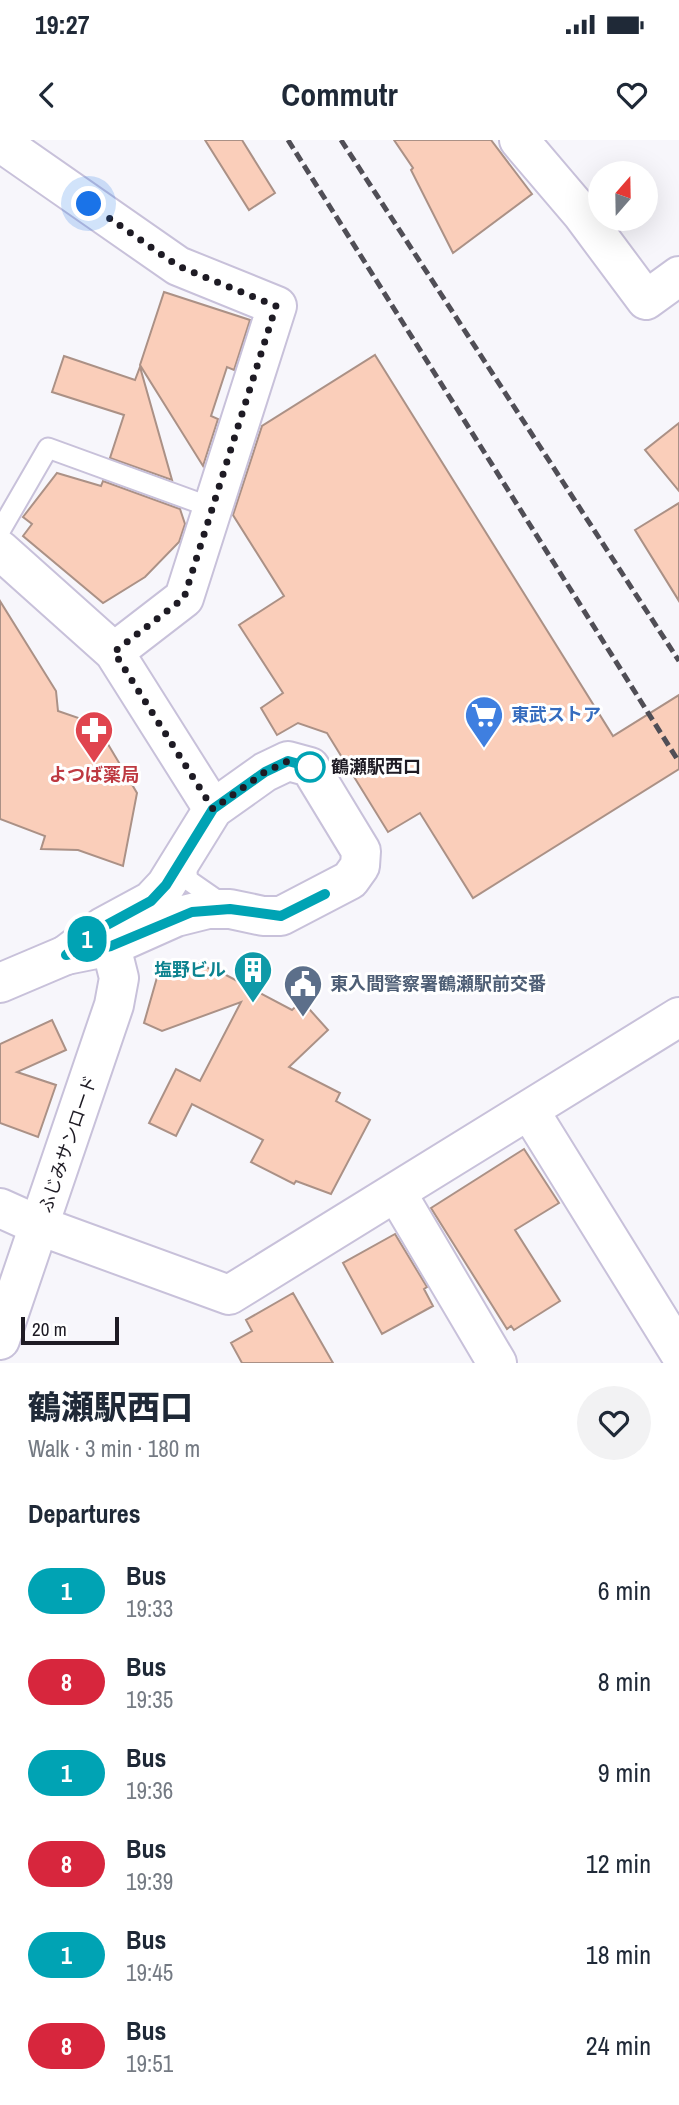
<!DOCTYPE html>
<meta charset="utf-8">
<style>
:root{--surface:#fff;--page:#f2f2f3;--text:#1f2937;--muted:#747a83}
body{margin:0;font-family:"Archivo Narrow","Noto Sans JP",sans-serif;background:var(--page);color:var(--text);height:100vh;display:flex;flex-direction:column;font-size:26px;white-space:nowrap}
*{box-sizing:border-box;margin:0}
p{font-size:23px;color:var(--muted)}
.icon{flex:none;width:38px;height:38px;fill:none;stroke:currentColor;stroke-width:2;stroke-linecap:round;stroke-linejoin:round}
.map{position:relative;height:1223px;overflow:hidden}
.sheet{display:flex;flex-direction:column;background:var(--surface);flex:1}
.sheet>*{flex:none}
.badge{padding:0 14px;border-radius:23px;font-size:24px;line-height:46px}
.needle{width:46px;rotate:20deg}
.controls{position:absolute;left:588px;top:21px;display:grid;gap:14px}
.controls a{display:grid;place-items:center;width:70px;height:70px;border-radius:50%;background:var(--surface);box-shadow:0 7px 28px #0002;font-size:35px}
.scale{position:absolute;left:21px;bottom:18px;width:98px;box-sizing:border-box;padding-left:7px;border:4px solid #1e1b24;border-top:0;font-size:19px;line-height:24px;white-space:nowrap;color:#1e1b24;-webkit-text-stroke:5px #fff;paint-order:stroke}
.you{position:absolute;width:35px;height:35px;margin:-18px;border:5px solid #fff;border-radius:50%;background:#1a73e8;box-shadow:0 0 0 10px #1a73e833}
.map>.badge{position:absolute;translate:-50% -50%;box-shadow:0 0 0 4px #fff}
h2{padding:0 28px;font-size:26px;line-height:63px}
.round{display:grid;place-items:center;flex:none;width:74px;height:74px;border-radius:37px;background:var(--page)}
.summary{display:flex;align-items:center;justify-content:space-between;height:119px;padding:0 28px}
h1{font-size:33px;font-weight:800;line-height:52px}
ul{padding:0;list-style:none}
li{display:flex;align-items:center;gap:21px;height:91px;padding:0 28px}
li div{flex:1}
li b{display:block;font-size:26px}
li em{font-style:normal}
li .badge{min-width:77px;font-weight:700;text-align:center}
.status{display:flex;justify-content:space-between;align-items:center;height:49px;padding:0 35px;background:var(--surface);direction:ltr}
.status svg{height:19px;fill:currentColor}
header{display:flex;justify-content:space-between;align-items:center;height:91px;padding:0 28px;background:var(--surface);font-size:32px;font-weight:800}
.map>svg:first-child{display:block}
.building{fill:#faceba;stroke:#ab9186;stroke-width:2}
.lines{fill:none;stroke-linecap:round;stroke-linejoin:round}
.service-casing{stroke:#c8c1da;stroke-width:23}
.minor-casing{stroke:#c8c1da;stroke-width:42}
.tertiary-casing{stroke:#c8c1da;stroke-width:42}
.service{stroke:#fff;stroke-width:19}
.minor{stroke:#fff;stroke-width:38}
.tertiary{stroke:#fff;stroke-width:38}
.rail{stroke:#504e56;stroke-width:5;stroke-dasharray:10 5;stroke-linecap:butt}
.line-casing{stroke:#fff;stroke-width:16}
.line{stroke:#00a3b4;stroke-width:10}
.walk{stroke:#1e1b24;stroke-width:7;stroke-dasharray:0 12.6}
.stop-dot{fill:#fff;stroke:#00a3b4;stroke-width:3.5}
.labels{text-anchor:middle;stroke-width:6;stroke-linejoin:round;paint-order:stroke}
.shop-label{font-size:18px;font-weight:bold;fill:#366cbe;stroke:#fff;text-anchor:start}
.stop-label{font-size:18px;font-weight:bold;fill:#1e1b24;stroke:#fff;text-anchor:start}
.health-label{font-size:18px;font-weight:bold;fill:#be3a42;stroke:#fff}
.culture-label{font-size:18px;font-weight:bold;fill:#0d838f;stroke:#fff;text-anchor:end}
.service-label{font-size:18px;font-weight:bold;fill:#4e5e75;stroke:#fff;text-anchor:start}
.street-label{font-size:18px;fill:#1e1b24;stroke:#fff}
</style>
<div class="status"><b>19:27</b><svg viewBox="0 0 49 12"><path d="M0 12V9h3v3zM5 12V6h3v6zM10 12V3h3v9zM15 12V0h3v12zM26 1h20v11H26zM47 4h2v5h-2z"/></svg></div>
<header><svg class="icon" aria-label="back" viewBox="0 0 24 24"><path d="M15 5l-7 7 7 7"/></svg>Commutr<svg class="icon" aria-label="heart" viewBox="0 0 24 24"><path d="M12 20l-8-8c-3-5 5-10 8-4 3-6 11-1 8 4z"/></svg></header>
<div class="map">
<svg width="679" height="1223" viewBox="0 0 679 1223">
<rect width="100%" height="100%" fill="#f7f6fb"/>
<path class="building" d="M205,0H242L275,53L249,70Z
M394,0H491L532,54L453,113L411,30L413,28Z
M164,152L250,180L234,230L227,227L211,276L218,279L203,326L140,225Z
M375,215L613,596L679,555V629L473,758L420,673L388,692L327,593L298,583L277,595L261,568L283,553L239,485L284,456L233,375L262,286Z
M64,216L135,240L140,227L172,340L110,318L124,275L52,252Z
M679,283V351L645,310Z
M57,333L101,346L103,341L180,369L185,384L179,402L145,437L103,463L23,396L32,384L23,377Z
M679,363V461L635,390Z
M0,461L56,551L58,571L96,584L137,653L123,726L78,710L41,709L45,696L0,679Z
M185,819L226,835L292,870L302,861L328,890L289,927L340,953L336,961L370,980L331,1054L296,1041L294,1044L251,1022L263,1000L192,964L176,996L149,983L176,929L200,941L241,862L162,891L144,883L158,834Z
M52,880L66,910L17,932L56,945L38,997L0,983V904Z
M524,1009L559,1063L515,1090L560,1161L514,1190L511,1186L507,1189L431,1068Z
M395,1094L427,1147L424,1149L433,1166L382,1194L343,1123Z
M293,1153L333,1223H242L231,1203L252,1191L246,1180Z"/>
<g class="lines">
<g class="service-casing">
<path id="service" d="M0,391L48,308L213,368
M185,719L188,740L224,765"/>
</g>
<g class="minor-casing">
<path id="minor" d="M519,0L582,74L646,160L679,136
M0,2L178,126L277,166L184,458L114,512
M288,621L310,627L361,711L360,726L350,740L281,776H263L230,769H208L176,777L111,806L66,815L103,787L151,761L166,745L213,669L265,632Z
M529,970L679,1212
M396,1052L497,1223
M0,1068L40,1086L229,1155L679,877"/>
</g>
<g class="tertiary-casing">
<path id="tertiary" d="M0,410L114,512L213,669
M0,843L66,815
M0,1200L114,865L119,838L111,806"/>
</g>
<use href="#service" class="service"/>
<use href="#minor" class="minor"/>
<use href="#tertiary" class="tertiary"/>
<path class="rail" d="M288,0L679,622
M341,0L679,521"/>
</g>
<g class="lines">
<g class="line-casing">
<path id="line" d="M310,627L288,621L265,632L213,669L166,745L151,761L103,787L66,815L111,806L192,772L230,769L281,776L325,754"/>
</g>
<use href="#line" class="line"/>
<path class="walk" d="M89,64L178,126L276,166L184,458L114,512L213,669L265,632L288,621L310,627"/>
</g>
<defs>
<g id="supermarket-pin" transform="scale(2.0125)"><path d="M0 17L-7.5 6A9.5 9.5 0 1 1 7.5 6Z" fill="#3f7fe0" stroke="#fff"/><path d="M-6-5.5h2.5l.6 2H6L4.5 2H-2.5L-4.4-4H-6ZM-1.5 3.2a1.3 1.3 0 1 0 .1 0ZM3 3.2a1.3 1.3 0 1 0 .1 0Z" fill="#fff"/></g>
<g id="pharmacy-pin" transform="scale(2.0125)"><path d="M0 17L-7.5 6A9.5 9.5 0 1 1 7.5 6Z" fill="#e0444e" stroke="#fff"/><path d="M-2-6h4v4h4v4h-4v4h-4v-4h-4v-4h4Z" fill="#fff"/></g>
<g id="building-pin" transform="scale(2.0125)"><path d="M0 17L-7.5 6A9.5 9.5 0 1 1 7.5 6Z" fill="#0f9aa8" stroke="#fff"/><path d="M-4-6H4V6H1V3H-1V6H-4ZM-2.5-4.3h1.7v1.8h-1.7ZM.8-4.3h1.7v1.8H.8ZM-2.5-1h1.7V.8h-1.7ZM.8-1h1.7V.8H.8Z" fill="#fff"/></g>
<g id="civic-pin" transform="scale(2.0125)"><path d="M0 17L-7.5 6A9.5 9.5 0 1 1 7.5 6Z" fill="#5c6f8a" stroke="#fff"/><path d="M-.6-6.5H3V-4.5H.6V-3L4-1V1h2V6H-6V1h2V-1L-.6-3ZM-1.2 2.5V6h2.4V2.5Z" fill="#fff"/></g>
</defs>
<g fill-rule="evenodd">
<use href="#supermarket-pin" x="484" y="575"/>
<use href="#pharmacy-pin" x="94" y="590"/>
<use href="#building-pin" x="253" y="830"/>
<use href="#civic-pin" x="303" y="844"/>
</g>
<circle class="stop-dot" cx="310" cy="627" r="14"/>
<g class="labels">
<g class="shop-label">
<text x="511" y="581">東武ストア</text>
</g>
<g class="stop-label">
<text x="331" y="633">鶴瀬駅西口</text>
</g>
<g class="health-label">
<text x="94" y="641">よつば薬局</text>
</g>
<g class="culture-label">
<text x="226" y="836">塩野ビル</text>
</g>
<g class="service-label">
<text x="330" y="850">東入間警察署鶴瀬駅前交番</text>
</g>
<g class="street-label">
<text transform="translate(68 1004) rotate(-71)" y="6">ふじみサンロード</text>
</g>
</g>
</svg>
<div class="controls">
<a><svg class="needle" viewBox="-14 -14 28 28"><path d="M0-13l5 13h-10z" fill="#e53935"/><path d="M0 13l5-13h-10z" fill="#747a83"/></svg></a>
</div>
<div class="scale">20 m</div>
<div class="you" style="left:89px;top:64px"></div>
<b class="badge" style="left:87px;top:799px;background:#00a3b4;color:#fff">1</b>
</div>
<section class="sheet">
<div class="summary"><div><h1>鶴瀬駅西口</h1><p>Walk · 3 min · 180 m</p></div><a class="round"><svg class="icon" aria-label="heart" viewBox="0 0 24 24"><path d="M12 20l-8-8c-3-5 5-10 8-4 3-6 11-1 8 4z"/></svg></a></div>
<h2>Departures</h2>
<ul>
<li><span class="badge" style="background:#00a3b4;color:#fff">1</span><div><b>Bus</b><p>19:33</p></div><em>6 min</em></li>
<li><span class="badge" style="background:#d7263d;color:#fff">8</span><div><b>Bus</b><p>19:35</p></div><em>8 min</em></li>
<li><span class="badge" style="background:#00a3b4;color:#fff">1</span><div><b>Bus</b><p>19:36</p></div><em>9 min</em></li>
<li><span class="badge" style="background:#d7263d;color:#fff">8</span><div><b>Bus</b><p>19:39</p></div><em>12 min</em></li>
<li><span class="badge" style="background:#00a3b4;color:#fff">1</span><div><b>Bus</b><p>19:45</p></div><em>18 min</em></li>
<li><span class="badge" style="background:#d7263d;color:#fff">8</span><div><b>Bus</b><p>19:51</p></div><em>24 min</em></li>
</ul>
</section>
